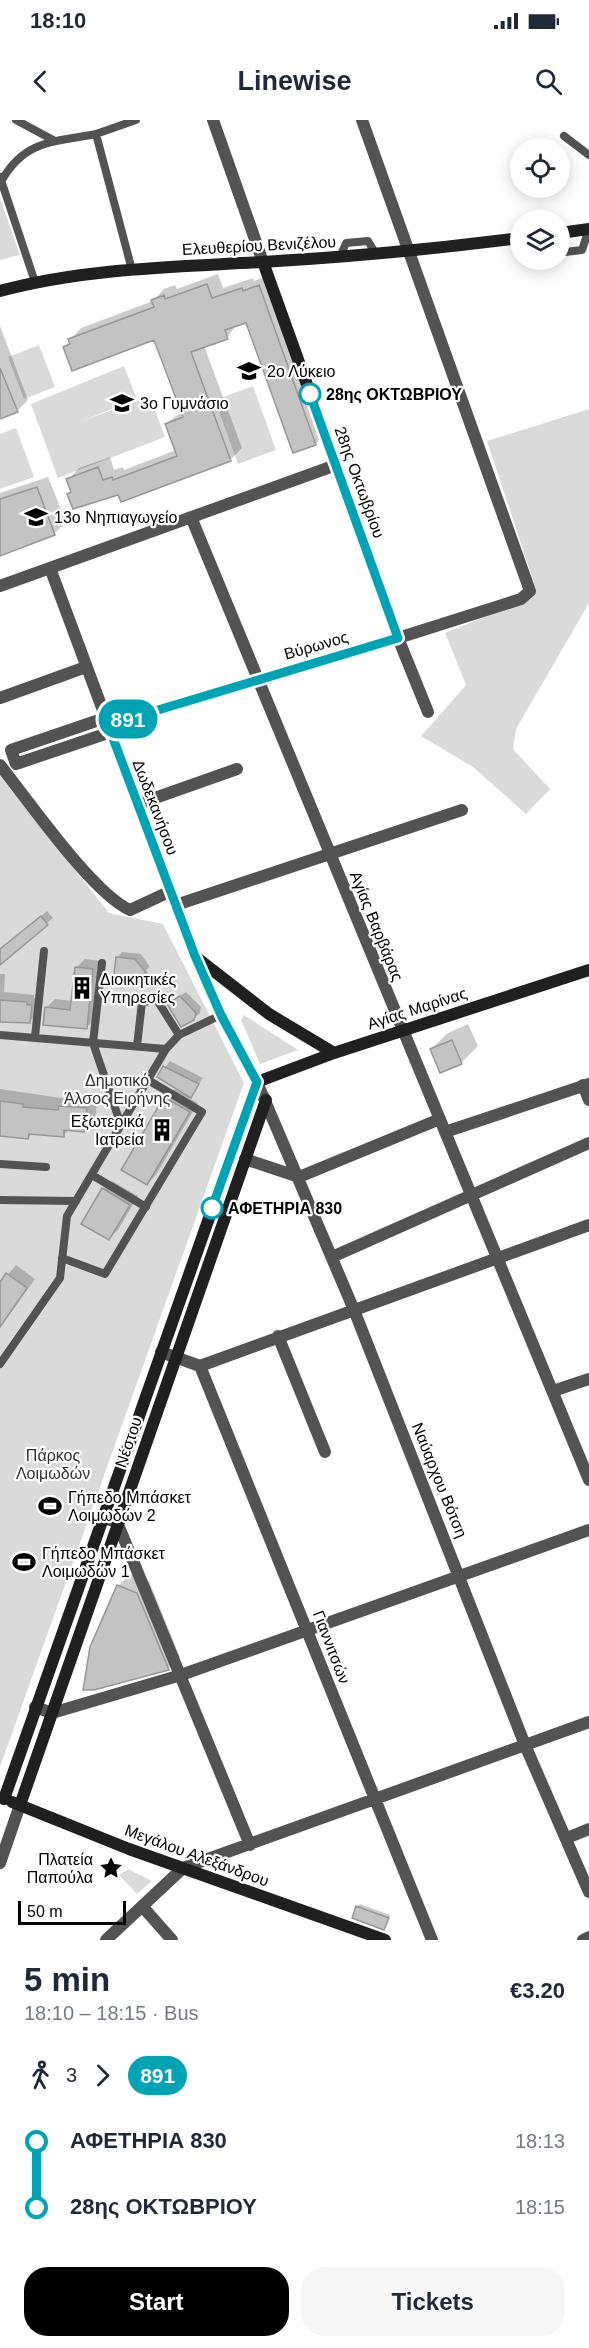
<!DOCTYPE html>
<meta charset="utf-8">
<style>
:root{--surface:#fff;--page:#f6f6f7;--text:#1f2937;--muted:#747a83;--accent:#000}
body{margin:0;font-family:Helvetica,sans-serif;background:var(--page);color:var(--text);height:100vh;display:flex;flex-direction:column;font-size:22px;white-space:nowrap}
*{box-sizing:border-box;margin:0}
p{font-size:20px;color:var(--muted)}
.icon{flex:none;width:33px;height:33px;fill:none;stroke:currentColor;stroke-width:2;stroke-linecap:round;stroke-linejoin:round}
.map{position:relative;height:1820px;overflow:hidden}
.details{display:flex;flex-direction:column;background:var(--surface);flex:1}
.details>*{flex:none}
.badge{padding:0 12px;border-radius:20px;font-size:21px;line-height:39px}
.tools{position:absolute;left:510px;top:18px;display:grid;gap:12px}
.tools a{display:grid;place-items:center;width:60px;height:60px;border-radius:50%;background:var(--surface);box-shadow:0 3px 15px #0003;font-size:30px}
.scale{position:absolute;left:18px;bottom:15px;width:108px;box-sizing:border-box;padding-left:6px;border:3px solid #000;border-top:0;font-size:16px;line-height:21px;white-space:nowrap;color:#000;-webkit-text-stroke:4px #fff;paint-order:stroke}
.map>.badge{position:absolute;translate:-50% -50%;box-shadow:0 0 0 3px #fff}
.legs{display:flex;align-items:center;gap:9px;height:66px;padding:0 24px;font-size:20px}
.legs p{margin-inline-start:auto}
.overview{display:flex;align-items:center;justify-content:space-between;height:102px;padding:0 24px}
h1{font-size:33px;font-weight:700;line-height:45px}
.cta{display:flex;gap:12px;margin-top:auto;padding:12px 24px}
.cta a{flex:1;height:69px;border-radius:24px;background:var(--accent);color:#fff;font-size:24px;font-weight:700;line-height:69px;text-align:center}
.cta a+a{background:var(--page);color:var(--text)}
ul{padding:0 24px;list-style:none}
li{display:flex;align-items:center;gap:21px;height:66px;font-size:22px}
li i{display:grid;place-items:center;width:9px;height:100%;margin:0 8px;background:currentColor}
li i::after{content:'';width:15px;height:15px;margin:-8px;border:4px solid;border-radius:50%;background:var(--surface)}
li p{margin-inline-start:auto}
li:first-child i{background:linear-gradient(#0000 50%,currentColor 0)}
li:last-child i{background:linear-gradient(currentColor 50%,#0000 0)}
.status{display:flex;justify-content:space-between;align-items:center;height:42px;padding:0 30px;background:var(--surface);direction:ltr}
.status svg{height:16px;fill:currentColor}
header{display:flex;justify-content:space-between;align-items:center;height:78px;padding:0 24px;background:var(--surface);font-size:27px;font-weight:700}
.map>svg:first-child{display:block}
.green{fill:#dadada}
.shadow{fill:#0003}
.building{fill:#c3c3c3;stroke:#979797;stroke-width:1.5}
.lines{fill:none;stroke-linecap:round;stroke-linejoin:round}
.lane{stroke:#535353;stroke-width:8}
.street{stroke:#535353;stroke-width:12}
.secondary{stroke:#202020;stroke-width:12}
.line-1-casing{stroke:#fff;stroke-width:14}
.line-1{stroke:#00a3b4;stroke-width:9}
.stop-1-dot{fill:#fff;stroke:#00a3b4;stroke-width:3}
.labels{text-anchor:middle;stroke-width:4.5;stroke-linejoin:round;paint-order:stroke}
.street-label{font-size:16px;fill:#000;stroke:#fff}
.poi-label{font-size:16px;fill:#000;stroke:#fff;text-anchor:start}
.stop-label{font-size:16px;font-weight:bold;fill:#000;stroke:#fff;text-anchor:start}
.park-label{font-size:16px;fill:#313131;stroke:#fff}
</style>
<div class="status"><b>18:10</b><svg viewBox="0 0 49 12"><path d="M0 12V9h3v3zM5 12V6h3v6zM10 12V3h3v9zM15 12V0h3v12zM26 1h20v11H26zM47 4h2v5h-2z"/></svg></div>
<header><svg class="icon" aria-label="back" viewBox="0 0 24 24"><path d="M15 5l-7 7 7 7"/></svg>Linewise<svg class="icon" aria-label="search" viewBox="0 0 24 24"><circle cx="10" cy="10" r="6"/><path d="M15 15l6 6"/></svg></header>
<div class="map">
<svg width="589" height="1820" viewBox="0 0 589 1820">
<rect width="100%" height="100%" fill="#fff"/>
<path class="green" d="M0,78L20,135L0,140Z
M39,225L55,267L24,279L8,237Z
M124,246L137,279L74,304L150,276L165,317L58,358L31,284Z
M253,266L276,330L238,344L215,280Z
M589,289V483L516,609L513,629L550,669L526,694L473,647L421,616L466,565L445,513L532,478L536,469L487,321Z
M16,308L34,357L0,369V314Z
M0,654L109,793L163,804L244,963L0,1647Z
M244,895L298,930L260,944L241,900Z
M128,1749L152,1761L137,1774L119,1755Z"/>
<path class="shadow" d="M218,154L223,168L253,158L254,161L270,155L326,313L315,324L247,201L237,204L227,218L204,226L242,328L231,339L122,380L119,373L69,374L72,371L68,360L79,348L110,337L114,350L123,347L124,350L176,330L166,304L182,291L154,218L65,227L70,220L81,208L153,181L164,169L175,165L177,169Z
M0,206L28,280L17,291L0,298Z
M48,357L66,402L54,414L0,434V373Z
M47,791L53,798L0,843V830Z
M122,832L141,834L150,847L146,850L153,860L148,864L115,861L117,838Z
M85,839L101,841L95,899L86,908L46,888L55,879L73,881L76,848Z
M0,854H5L4,872L34,875V878H39L37,894L29,902L0,901Z
M186,872L201,887L200,893L193,899L169,884Z
M468,904L478,926L461,943L431,929L448,913Z
M170,941L203,958L189,978L198,983L156,1055L147,1064L165,978L174,969L181,973L182,971L159,956Z
M0,969L68,979L72,975L98,977L95,998L84,1010L70,1009L63,1015L33,1012L28,1018L0,1015Z
M112,1061L138,1076L118,1110L109,1118L103,1069Z
M16,1145L35,1159L0,1208V1164Z
M130,1454L149,1461L180,1537L168,1549L118,1466Z
M360,1784L390,1795L386,1806L384,1808L357,1787Z"/>
<path class="building" d="M207,164L212,178L242,168L243,171L259,165L316,325L293,333L246,203L225,210L228,219L191,232L231,341L121,382L118,375L73,389L67,374L71,372L66,359L98,347L103,360L112,357L113,360L177,336L165,304L183,297L154,220L72,251L63,227L70,224L68,219L154,187L151,180L164,175L165,179Z
M0,248L18,292L0,299Z
M37,367L55,415L0,436V379Z
M41,796L48,805L0,845V829Z
M116,837L135,839L146,853L141,855L149,866L113,863Z
M75,847L93,849L87,909L43,905L45,887L70,890Z
M180,876L196,893L194,900L181,907L167,884Z
M0,880L27,882V885H32L30,903L0,902Z
M452,920L462,944L440,953L430,929Z
M163,946L199,964L191,978L157,957Z
M164,977L190,992L147,1065L121,1050Z
M0,981L23,984V987L58,990L59,986L87,988L84,1012L64,1010V1017L29,1014L28,1019L0,1016Z
M102,1068L130,1085L109,1120L81,1104Z
M6,1153L27,1168L0,1207V1162Z
M117,1465L137,1473L169,1550L94,1570H83L90,1527Z
M356,1786L389,1798L384,1810L352,1798Z"/>
<g class="lines">
<path class="lane" d="M16,0L55,21
M96,14L136,0
M564,16L589,35
M0,57L35,162
M2,60C25,20 54,22 96,14L132,150
M560,124L565,132L582,130L589,109
M340,137L346,123L368,121L376,134
M102,843L93,923L121,1005
M0,915L166,929L179,915L221,895
M35,917L44,831
M137,926L142,882L157,880L179,915
M0,1044L46,1047
M92,1055L146,1087
M0,1080L76,1081
M62,1138L105,1154L202,992L148,960
M0,1244L60,1158L67,1096L166,929"/>
<path class="street" d="M213,0L263,142
M362,0L530,471L521,479L398,518L428,592
M191,397L589,1360
M50,448L108,604
M0,466L336,345
M0,578L86,547
M105,598L11,630L16,644L111,612
M0,645C28,680 93,774 130,790L171,771
M138,684L237,649
M176,785L462,690
M257,962L354,1190L525,1625L589,1772
M583,965L589,980
M445,1012L589,964
M245,1039L299,1057L440,999
M332,1137L589,1023
M278,1216L325,1332
M161,1232L200,1246L589,1105
M200,1246L432,1820
M553,1271L589,1259
M103,1398L117,1402L250,1725
M35,1587L52,1593L181,1555L589,1410
M567,1718L589,1709
M0,1743L20,1685
M142,1786L172,1820
M106,1820L183,1748L589,1602
M583,1820L589,1817"/>
<path class="secondary" d="M560,113L589,109
M0,171C85,148 175,147 262,142C349,137 434,129 520,118
M197,838L269,894L334,933
M257,962L221,895L195,836L108,605L398,518L263,142
M257,962L334,933L589,850
M4,1679L257,962
M12,1682L129,1729L385,1820
M20,1685L266,980"/>
</g>
<g class="lines">
<g class="line-1-casing">
<path id="line-1" d="M212,1088L257,962L221,895L195,836L108,605L398,518L310,274"/>
</g>
<use href="#line-1" class="line-1"/>
</g>
<defs>
<g id="school-bare" transform="scale(1.8)"><path d="M0-5L7-2L0 1L-7-2ZM-4 1L0 2.5L4 1V4Q0 6-4 4Z" fill="#000" stroke="#fff" stroke-width="2.5" paint-order="stroke"/></g>
<g id="building-bare" transform="scale(1.8)"><path d="M-4-6H4V6H1V3H-1V6H-4ZM-2.5-4.3h1.7v1.8h-1.7ZM.8-4.3h1.7v1.8H.8ZM-2.5-1h1.7V.8h-1.7ZM.8-1h1.7V.8H.8Z" fill="#000" stroke="#fff" stroke-width="2.5" paint-order="stroke"/></g>
<g id="stadium-bare" transform="scale(1.8)"><path d="M0-5a6.5 5 0 1 0 0 10a6.5 5 0 1 0 0-10ZM-3.5-1.8h7v3.6h-7Z" fill="#000" stroke="#fff" stroke-width="2.5" paint-order="stroke"/></g>
<g id="sight-bare" transform="scale(1.8)"><path d="M0-6L1.8-2.2L6-1.7L2.9 1.2L3.7 5.4L0 3.3L-3.7 5.4L-2.9 1.2L-6-1.7L-1.8-2.2Z" fill="#000" stroke="#fff" stroke-width="2.5" paint-order="stroke"/></g>
</defs>
<g fill-rule="evenodd">
<use href="#school-bare" x="249" y="251"/>
<use href="#school-bare" x="122" y="283"/>
<use href="#school-bare" x="36" y="397"/>
<use href="#building-bare" x="82" y="868"/>
<use href="#building-bare" x="162" y="1010"/>
<use href="#stadium-bare" x="50" y="1386"/>
<use href="#stadium-bare" x="24" y="1442"/>
<use href="#sight-bare" x="111" y="1748"/>
</g>
<g class="stop-1-dot">
<circle cx="310" cy="274" r="10"/>
<circle cx="212" cy="1088" r="10"/>
</g>
<g class="labels">
<g class="street-label">
<text transform="translate(259 125) rotate(-3)" y="6">Ελευθερίου Βενιζέλου</text>
<text transform="translate(360 362) rotate(70)" y="6">28ης Οκτωβρίου</text>
<text transform="translate(316 525) rotate(-16)" y="6">Βύρωνος</text>
<text transform="translate(156 687) rotate(69)" y="6">Δωδεκανήσου</text>
<text transform="translate(377 806) rotate(68)" y="6">Αγίας Βαρβάρας</text>
<text transform="translate(417 888) rotate(-18)" y="6">Αγίας Μαρίνας</text>
<text transform="translate(128 1322) rotate(-71)" y="6">Νέστου</text>
<text transform="translate(440 1360) rotate(68)" y="6">Ναύαρχου Βότση</text>
<text transform="translate(332 1527) rotate(69)" y="6">Γιαννιτσών</text>
<text transform="translate(197 1735) rotate(20)" y="6">Μεγάλου Αλεξάνδρου</text>
</g>
<g class="poi-label">
<text x="267" y="257">2ο Λύκειο</text>
<text x="140" y="289">3ο Γυμνάσιο</text>
<text x="54" y="403">13ο Νηπιαγωγείο</text>
<text x="100" y="865">Διοικητικές<tspan x="100" dy="18">Υπηρεσίες</tspan></text>
<text x="144" y="1007" text-anchor="end">Εξωτερικά<tspan x="144" dy="18">Ιατρεία</tspan></text>
<text x="68" y="1383">Γήπεδο Μπάσκετ<tspan x="68" dy="18">Λοιμωδών 2</tspan></text>
<text x="42" y="1439">Γήπεδο Μπάσκετ<tspan x="42" dy="18">Λοιμωδών 1</tspan></text>
<text x="93" y="1745" text-anchor="end">Πλατεία<tspan x="93" dy="18">Παπούλα</tspan></text>
</g>
<g class="stop-label">
<text x="326" y="280">28ης ΟΚΤΩΒΡΙΟΥ</text>
<text x="228" y="1094">ΑΦΕΤΗΡΙΑ 830</text>
</g>
<g class="park-label">
<text x="117" y="966">Δημοτικό<tspan x="117" dy="18">Άλσος Ειρήνης</tspan></text>
<text x="53" y="1341">Πάρκος<tspan x="53" dy="18">Λοιμωδών</tspan></text>
</g>
</g>
</svg>
<div class="tools">
<a><svg class="icon" aria-label="locate" viewBox="0 0 24 24"><circle cx="12" cy="12" r="6"/><path d="M12 2v4M12 18v4M2 12h4M18 12h4"/></svg></a>
<a><svg class="icon" aria-label="layers" viewBox="0 0 24 24"><path d="M12 4l9 5-9 5-9-5zM3 14l9 5 9-5"/></svg></a>
</div>
<div class="scale">50 m</div>
<b class="badge" style="left:128px;top:599px;background:#00a3b4;color:#fff">891</b>
</div>
<section class="details">
<div class="overview"><div><h1>5 min</h1><p>18:10 – 18:15 · Bus</p></div><b>€3.20</b></div>
<div class="legs"><svg class="icon" aria-label="walk" viewBox="0 0 24 24"><circle cx="13" cy="4" r="2"/><path d="M13 8l-2 6 4 7M11 14l-3 7M7 12l3-4h3l4 4"/></svg>3<svg class="icon" aria-label="forward" viewBox="0 0 24 24"><path d="M9 5l7 7-7 7"/></svg><b class="badge" style="background:#00a3b4;color:#fff">891</b></div>
<ul>
<li><i style="color:#00a3b4"></i><b>ΑΦΕΤΗΡΙΑ 830</b><p>18:13</p></li>
<li><i style="color:#00a3b4"></i><b>28ης ΟΚΤΩΒΡΙΟΥ</b><p>18:15</p></li>
</ul>
<div class="cta"><a>Start</a><a>Tickets</a></div>
</section>
